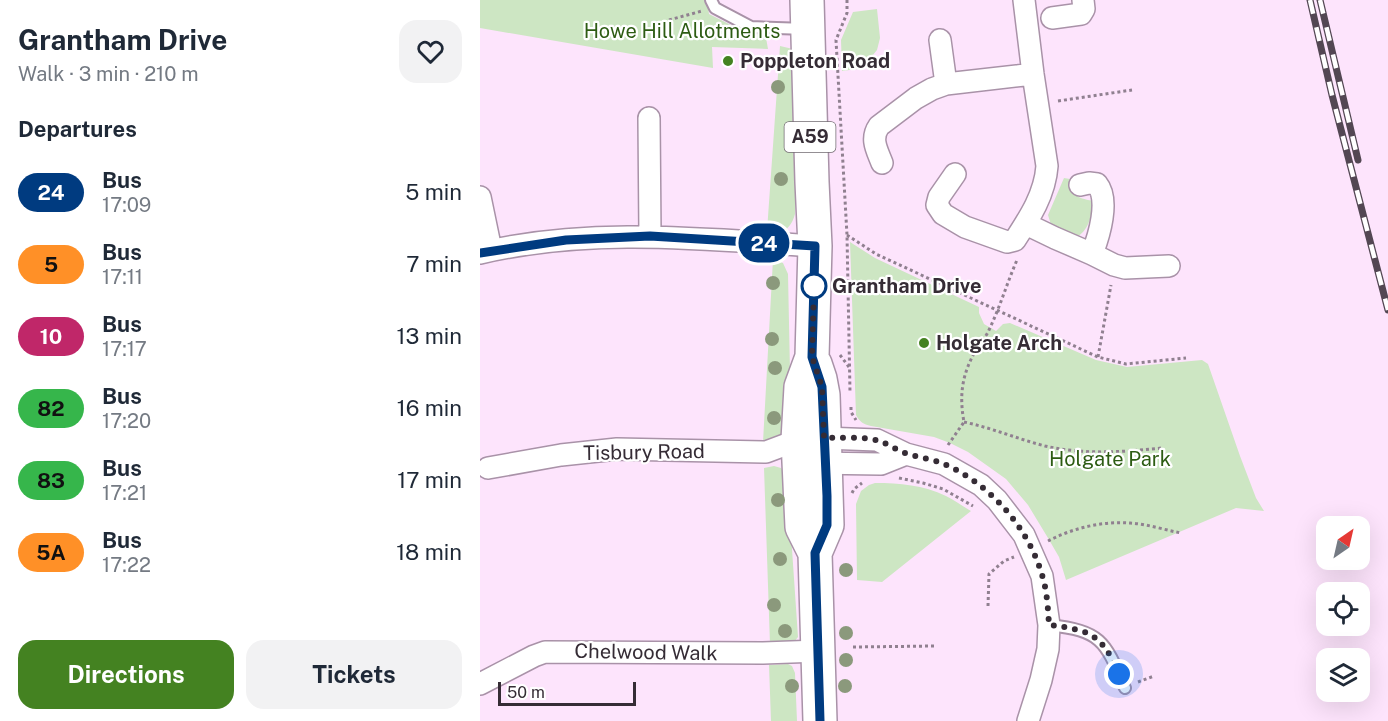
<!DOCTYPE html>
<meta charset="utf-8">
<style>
:root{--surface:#fff;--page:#f2f2f3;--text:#1f2937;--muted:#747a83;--accent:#448221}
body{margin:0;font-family:"Public Sans",sans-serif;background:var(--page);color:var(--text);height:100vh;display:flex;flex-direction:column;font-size:22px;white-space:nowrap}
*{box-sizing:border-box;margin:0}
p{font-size:20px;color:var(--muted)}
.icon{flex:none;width:33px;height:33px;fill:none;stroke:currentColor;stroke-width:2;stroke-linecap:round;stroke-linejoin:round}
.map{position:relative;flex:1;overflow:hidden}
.side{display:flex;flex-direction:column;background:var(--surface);width:480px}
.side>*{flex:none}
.badge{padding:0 12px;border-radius:20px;font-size:21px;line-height:39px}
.needle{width:39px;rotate:34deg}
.buttons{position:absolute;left:836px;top:516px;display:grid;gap:12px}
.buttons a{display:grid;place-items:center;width:54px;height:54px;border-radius:12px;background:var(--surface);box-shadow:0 6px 24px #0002;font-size:30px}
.scale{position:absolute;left:18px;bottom:15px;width:138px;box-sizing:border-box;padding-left:6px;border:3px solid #352c35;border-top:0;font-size:16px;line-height:21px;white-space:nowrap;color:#352c35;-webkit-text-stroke:4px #fff;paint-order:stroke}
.you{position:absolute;width:30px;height:30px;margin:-15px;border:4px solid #fff;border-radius:50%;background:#1a73e8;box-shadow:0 0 0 9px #1a73e833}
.map>.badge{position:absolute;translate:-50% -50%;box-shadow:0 0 0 3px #fff}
h2{padding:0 18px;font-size:22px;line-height:54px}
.round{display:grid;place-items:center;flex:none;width:63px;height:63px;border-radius:18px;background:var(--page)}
.headline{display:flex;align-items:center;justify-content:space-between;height:102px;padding:0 18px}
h1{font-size:28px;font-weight:700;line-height:45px}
.cta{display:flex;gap:12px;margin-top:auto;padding:12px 18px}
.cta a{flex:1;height:69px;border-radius:18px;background:var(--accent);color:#fff;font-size:24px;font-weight:700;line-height:69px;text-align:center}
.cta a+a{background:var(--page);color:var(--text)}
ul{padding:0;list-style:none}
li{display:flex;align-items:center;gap:18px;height:72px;padding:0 18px}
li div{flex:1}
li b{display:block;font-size:22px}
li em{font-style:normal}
li .badge{min-width:66px;font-weight:700;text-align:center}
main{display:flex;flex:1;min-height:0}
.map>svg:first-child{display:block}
.green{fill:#cde6c3}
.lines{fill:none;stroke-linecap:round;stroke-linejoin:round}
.service-casing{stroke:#a992a8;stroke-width:14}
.minor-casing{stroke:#a992a8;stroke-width:24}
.primary-casing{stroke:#a992a8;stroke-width:36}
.path{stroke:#908090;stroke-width:3;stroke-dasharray:3 3;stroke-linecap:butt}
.service{stroke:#fff;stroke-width:10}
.minor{stroke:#fff;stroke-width:21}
.primary{stroke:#fff;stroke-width:33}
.rail-casing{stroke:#534753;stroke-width:7}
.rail{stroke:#fff;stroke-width:4.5;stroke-dasharray:14;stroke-linecap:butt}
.tree{fill:#8b997c}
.line-casing{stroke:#fff;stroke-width:14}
.line{stroke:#003b80;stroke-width:9}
.walk{stroke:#352c35;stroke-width:6;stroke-dasharray:0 10.8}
.poi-dot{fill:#448221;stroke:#fff;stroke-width:2}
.stop-dot{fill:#fff;stroke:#003b80;stroke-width:3}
.labels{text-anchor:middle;stroke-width:4.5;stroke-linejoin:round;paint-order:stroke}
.shield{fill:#fff;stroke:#726b72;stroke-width:1.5}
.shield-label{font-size:18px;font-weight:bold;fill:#352c35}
.park-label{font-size:20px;fill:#2d5c13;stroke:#fff}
.poi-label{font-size:20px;font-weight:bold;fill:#352c35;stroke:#fff;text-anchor:start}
.stop-label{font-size:20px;font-weight:bold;fill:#352c35;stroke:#fff;text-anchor:start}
.street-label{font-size:20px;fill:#352c35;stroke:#fff}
</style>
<main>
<section class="side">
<div class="headline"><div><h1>Grantham Drive</h1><p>Walk · 3 min · 210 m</p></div><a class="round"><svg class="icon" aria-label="heart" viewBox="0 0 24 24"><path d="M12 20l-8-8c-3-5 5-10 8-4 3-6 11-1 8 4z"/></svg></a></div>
<h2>Departures</h2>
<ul>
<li><span class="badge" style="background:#003b80;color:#fff">24</span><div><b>Bus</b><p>17:09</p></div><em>5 min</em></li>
<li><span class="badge" style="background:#ff9027;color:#111">5</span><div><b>Bus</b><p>17:11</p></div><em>7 min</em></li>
<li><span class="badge" style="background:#c02769;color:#fff">10</span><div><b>Bus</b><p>17:17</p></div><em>13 min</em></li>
<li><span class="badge" style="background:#36b64b;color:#111">82</span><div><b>Bus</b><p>17:20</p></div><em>16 min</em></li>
<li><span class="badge" style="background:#36b64b;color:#111">83</span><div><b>Bus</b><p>17:21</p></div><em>17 min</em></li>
<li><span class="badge" style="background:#ff9027;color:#111">5A</span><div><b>Bus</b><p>17:22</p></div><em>18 min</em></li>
</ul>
<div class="cta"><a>Directions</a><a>Tickets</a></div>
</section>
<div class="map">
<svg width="908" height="721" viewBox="0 0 908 721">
<rect width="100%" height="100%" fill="#fde4fc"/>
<path class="green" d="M0,0H227L229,14L263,31L285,32L288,49L232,47L233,68L0,28Z
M397,9L400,38L397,50L388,61L377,69L362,71L361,40L373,12Z
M300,46L313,49L319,125L315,214C312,225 308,229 298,234L287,231Z
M584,178L590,179C591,196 599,199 615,201C610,218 610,230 594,239L572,228L568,215Z
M370,242L395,258L499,307V313L504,324L516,331L523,324L530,323L616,360L647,367L722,360L728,364L760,456L776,498L784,511L756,508L586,580L579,557L568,538L548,505L526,479L488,452L470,443L454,437L391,426C383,424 380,422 376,415Z
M293,259L303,263L308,274L311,421L300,440L283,442Z
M294,466L301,468L307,476L318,637L314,642L290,644L284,468Z
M395,483C420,483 443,485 466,496C474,500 482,506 491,511L402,582L377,580L376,504L381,491L389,485Z
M308,664L312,666L315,673L317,721H291L289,665Z"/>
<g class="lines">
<g class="service-casing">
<path id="service" d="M231,0L235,8L271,27L326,29
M569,625C622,631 625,641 645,688"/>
</g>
<g class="minor-casing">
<path id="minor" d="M572,18L601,14L604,9L603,0
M460,40L466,84
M169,118L170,236
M402,163C397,150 390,139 399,126L436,98L452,89L466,84L553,74
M475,174L459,197L457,205L463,214L485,227L527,242L535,240C550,217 565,194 567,166L553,74L544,0
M600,185L609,183L617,184C630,200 619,236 612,254
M0,197L11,250
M546,224L575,238L612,254L634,265L645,268L689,266
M0,253C111,227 223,239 335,246
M332,463L401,464L426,454
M8,468L81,455L137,449L286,452L318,440L344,438L397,440L426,454L464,464L501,485L517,500L544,535L562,576L569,625L568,649L561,680L548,721
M0,684L54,656L65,652L283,653L339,651"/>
</g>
<g class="primary-casing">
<path id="primary" d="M327,0L332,182L335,246L332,357L321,387L318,440L322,527L335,553L340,721
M335,364L340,379L343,395L347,525L335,553"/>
</g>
<path class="path" d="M367,0V13L356,40L367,235L370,392
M189,20L222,11
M578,101L652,90
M367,235L396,254L618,357L646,364L706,358
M360,355L369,367
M618,357L631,285
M371,407V412L376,420
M484,422C512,428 538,439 565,446C604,455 643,452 682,448
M468,445L484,422C479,395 482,374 496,350C500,343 506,337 509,330C520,307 527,283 537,260
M419,478L443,483L463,489L493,506
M372,493L374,489L382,483
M568,541C593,528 622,521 650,523C667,524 685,530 701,533
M508,606L509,574L524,561L534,557
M373,647L455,646
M658,682L674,676"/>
<use href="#service" class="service"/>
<use href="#minor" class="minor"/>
<use href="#primary" class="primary"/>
<g class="rail-casing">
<path id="rail" d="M830,0L852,95L908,310
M840,0L878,160"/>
</g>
<use href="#rail" class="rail"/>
</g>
<g class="tree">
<circle cx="298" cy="87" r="7"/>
<circle cx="301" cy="179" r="7"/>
<circle cx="293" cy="283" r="7"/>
<circle cx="292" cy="339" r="7"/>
<circle cx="295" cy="368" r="7"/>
<circle cx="294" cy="418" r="7"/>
<circle cx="298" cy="500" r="7"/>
<circle cx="300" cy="559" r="7"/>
<circle cx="366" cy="570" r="7"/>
<circle cx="294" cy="605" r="7"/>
<circle cx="305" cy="631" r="7"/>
<circle cx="366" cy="633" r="7"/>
<circle cx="366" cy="660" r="7"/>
<circle cx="312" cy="686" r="7"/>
<circle cx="365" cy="686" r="7"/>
</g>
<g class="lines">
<g class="line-casing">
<path id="line" d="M0,253L86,240L170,236L335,246L332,357L342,387L347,496V525L335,553L340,721"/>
</g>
<use href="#line" class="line"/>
<path class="walk" d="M334,286L332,357L342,387L344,438C358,438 386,436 399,441C409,444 418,451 428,454C440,458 453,459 464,464C510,484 548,527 562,575C567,590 568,609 569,625C610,630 622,634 639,674"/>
</g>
<g class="poi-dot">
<circle cx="248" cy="61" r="6"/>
<circle cx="444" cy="343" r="6"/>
</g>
<circle class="stop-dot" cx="334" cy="286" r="12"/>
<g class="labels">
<rect class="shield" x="304.5" y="122" width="51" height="30" rx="4.5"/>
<g class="shield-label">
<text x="330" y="143">A59</text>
</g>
<g class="park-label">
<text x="202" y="38">Howe Hill Allotments</text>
<text x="630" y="466">Holgate Park</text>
</g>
<g class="poi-label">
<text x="260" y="68">Poppleton Road</text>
<text x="456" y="350">Holgate Arch</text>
</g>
<g class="stop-label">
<text x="352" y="293">Grantham Drive</text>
</g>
<g class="street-label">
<text transform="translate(164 452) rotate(-1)" y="7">Tisbury Road</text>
<text transform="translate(166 652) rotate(1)" y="7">Chelwood Walk</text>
</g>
</g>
</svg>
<div class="buttons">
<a><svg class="needle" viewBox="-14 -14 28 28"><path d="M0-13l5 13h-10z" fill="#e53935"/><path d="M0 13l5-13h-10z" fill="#747a83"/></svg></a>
<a><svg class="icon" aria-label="locate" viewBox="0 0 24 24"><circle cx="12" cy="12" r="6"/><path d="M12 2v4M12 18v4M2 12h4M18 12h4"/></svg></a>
<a><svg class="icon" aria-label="layers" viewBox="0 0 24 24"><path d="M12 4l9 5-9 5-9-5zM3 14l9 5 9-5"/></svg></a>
</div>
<div class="scale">50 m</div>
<div class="you" style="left:639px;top:674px"></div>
<b class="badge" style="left:284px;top:243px;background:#003b80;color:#fff">24</b>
</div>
</main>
